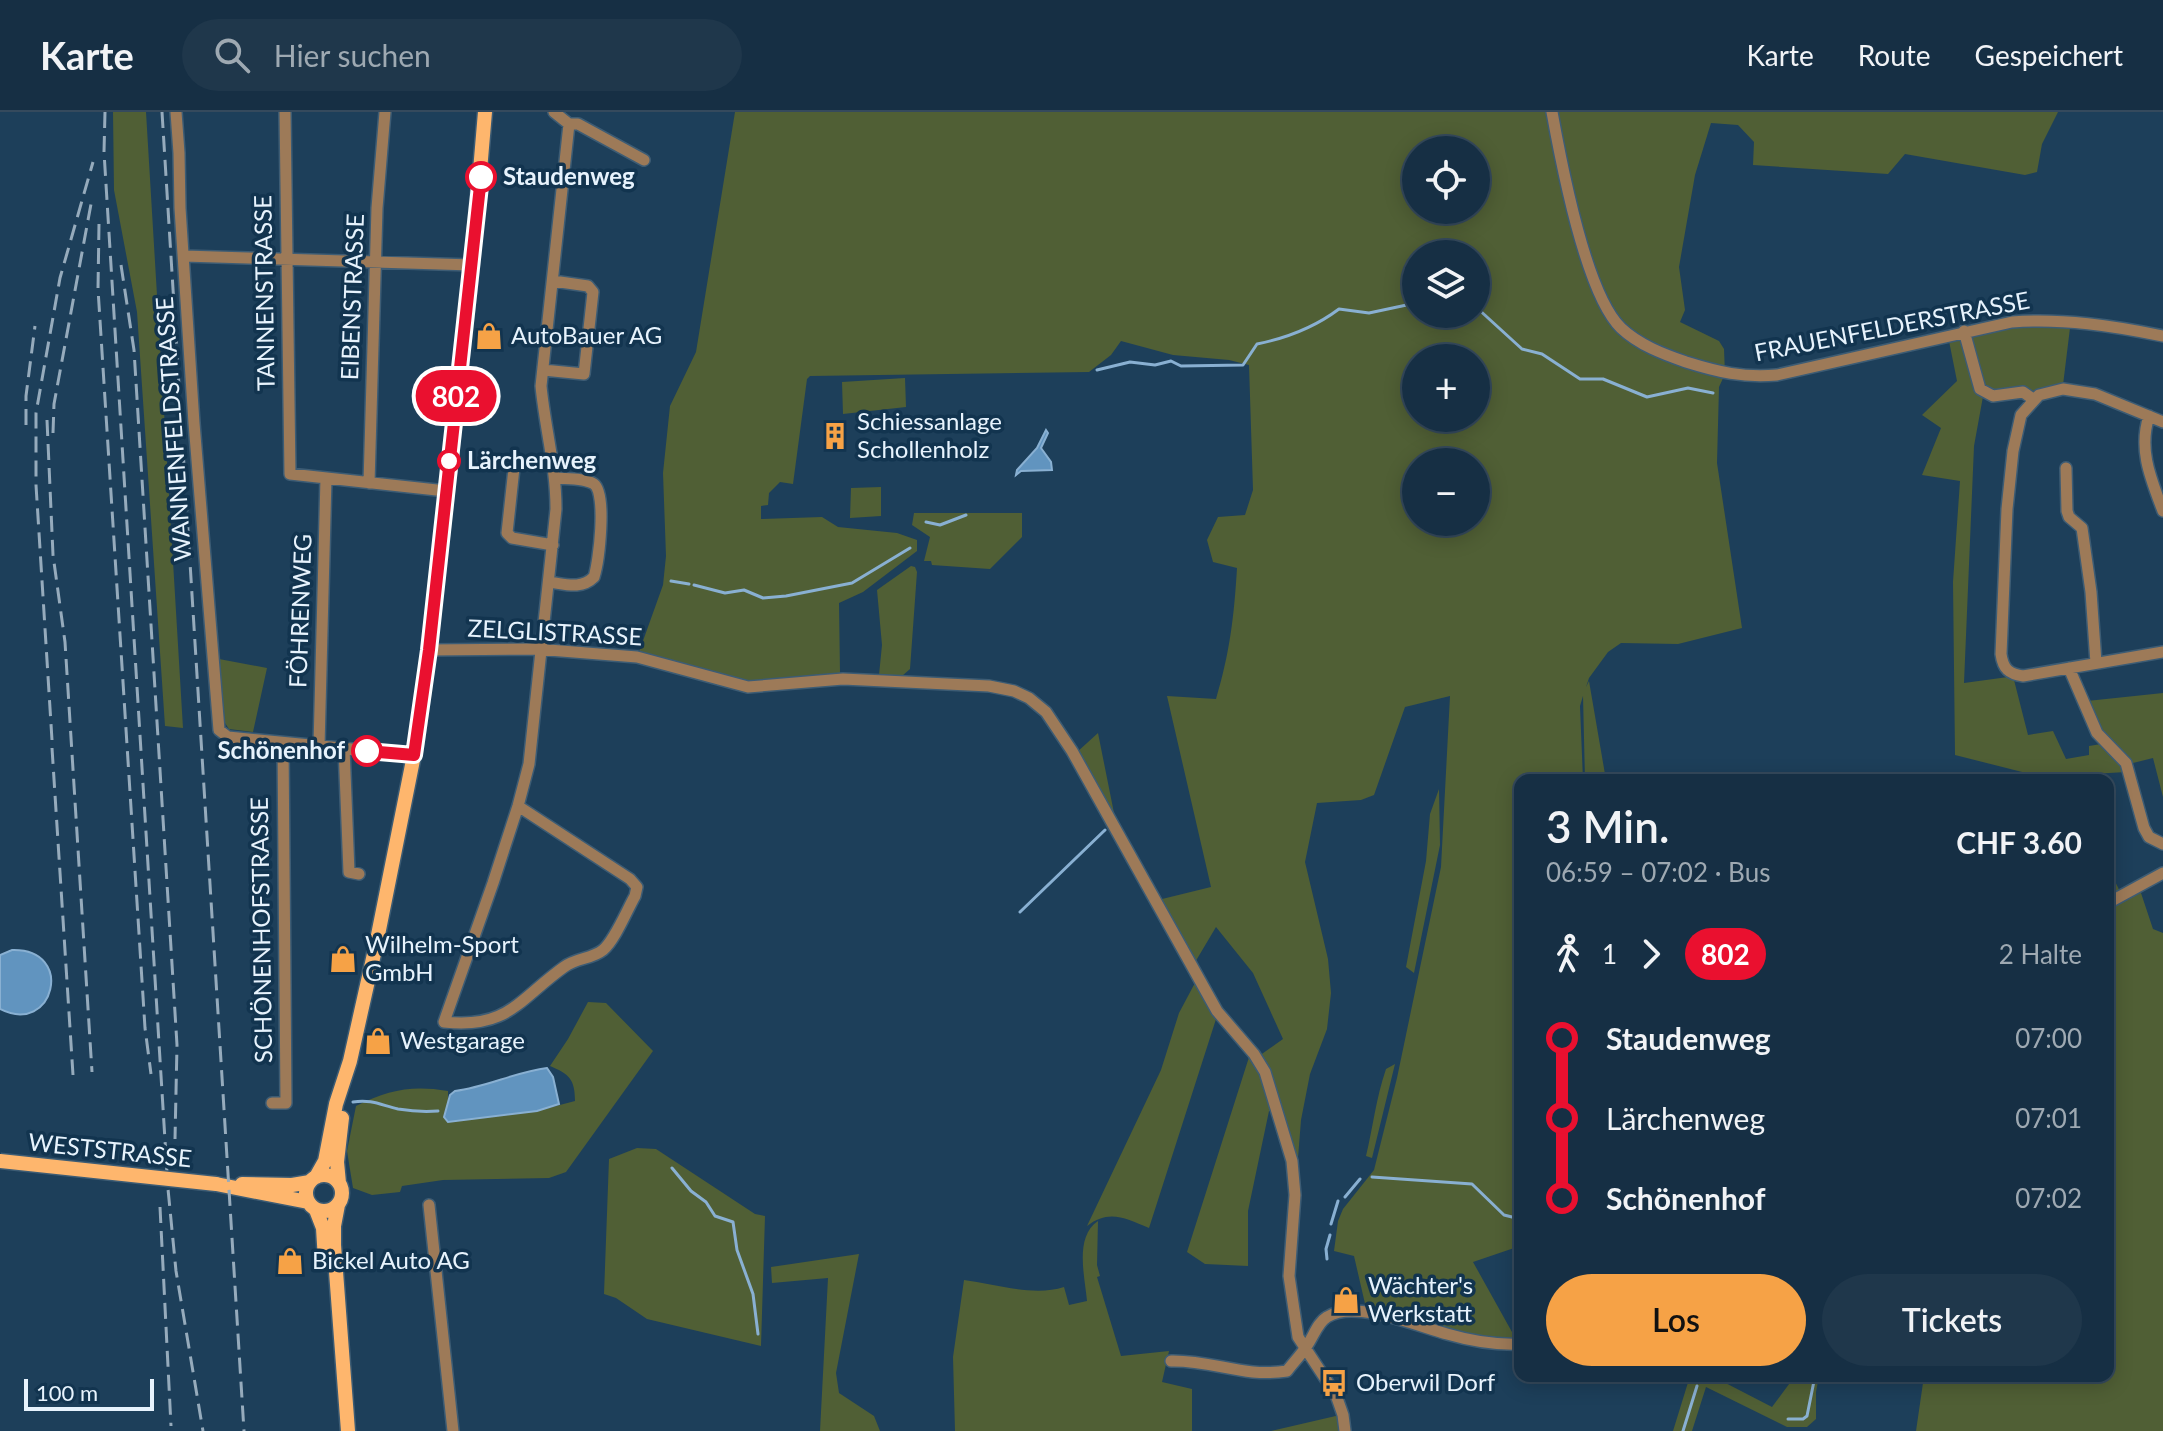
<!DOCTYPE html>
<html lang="de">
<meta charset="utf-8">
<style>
:root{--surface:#162f44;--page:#1f374b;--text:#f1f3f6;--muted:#9ea9b2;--line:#354a5d;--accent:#f6a246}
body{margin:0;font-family:Lato,sans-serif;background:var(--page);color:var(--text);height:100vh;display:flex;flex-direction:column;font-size:30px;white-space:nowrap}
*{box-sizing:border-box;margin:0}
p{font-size:26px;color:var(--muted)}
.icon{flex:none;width:44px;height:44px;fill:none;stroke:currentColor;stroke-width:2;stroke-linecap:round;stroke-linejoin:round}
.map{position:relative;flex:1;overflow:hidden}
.panel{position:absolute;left:1514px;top:662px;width:600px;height:608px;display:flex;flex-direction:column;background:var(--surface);border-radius:16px;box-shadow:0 4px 20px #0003,0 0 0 2px var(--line)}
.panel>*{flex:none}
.badge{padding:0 16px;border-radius:26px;font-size:28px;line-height:52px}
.tools{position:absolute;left:1402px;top:24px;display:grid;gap:16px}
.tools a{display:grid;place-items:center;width:88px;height:88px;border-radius:50%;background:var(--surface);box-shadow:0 4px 20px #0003,0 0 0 2px var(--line);font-size:40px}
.scale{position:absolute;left:24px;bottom:20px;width:130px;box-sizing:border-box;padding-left:8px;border:4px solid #e7f3fd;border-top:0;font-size:22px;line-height:28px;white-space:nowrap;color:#e7f3fd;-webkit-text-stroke:6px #12344f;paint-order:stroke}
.map>.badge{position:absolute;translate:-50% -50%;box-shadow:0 0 0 4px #fff}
.legs{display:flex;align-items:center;gap:12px;height:88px;padding:0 32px;font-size:26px}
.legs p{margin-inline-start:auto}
.overview{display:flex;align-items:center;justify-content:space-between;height:136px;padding:0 32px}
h1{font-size:44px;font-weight:600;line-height:60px}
.action{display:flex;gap:16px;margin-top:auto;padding:16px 32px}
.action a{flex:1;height:92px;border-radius:48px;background:var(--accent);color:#111;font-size:32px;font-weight:600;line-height:92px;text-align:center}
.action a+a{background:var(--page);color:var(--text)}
ul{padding:0 32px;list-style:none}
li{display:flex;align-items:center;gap:28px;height:80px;font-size:30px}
li i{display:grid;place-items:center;width:12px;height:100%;margin:0 10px;background:currentColor}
li i::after{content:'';width:20px;height:20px;margin:-10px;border:6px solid;border-radius:50%;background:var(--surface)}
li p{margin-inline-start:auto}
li:first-child i{background:linear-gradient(#0000 50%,currentColor 0)}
li:last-child i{background:linear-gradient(currentColor 50%,#0000 0)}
header{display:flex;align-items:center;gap:48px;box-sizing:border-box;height:112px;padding:0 40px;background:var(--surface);border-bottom:2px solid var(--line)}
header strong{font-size:38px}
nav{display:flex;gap:44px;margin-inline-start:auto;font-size:28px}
.search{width:560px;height:72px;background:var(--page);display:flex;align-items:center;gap:20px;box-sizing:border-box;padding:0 28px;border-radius:44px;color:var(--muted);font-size:30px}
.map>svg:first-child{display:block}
.green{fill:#505f35;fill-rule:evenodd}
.water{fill:#6194bf;stroke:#89b0d2;stroke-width:2}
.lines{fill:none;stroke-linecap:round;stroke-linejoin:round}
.stream{stroke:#89b0d2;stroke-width:3}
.minor-casing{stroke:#3d5c74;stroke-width:14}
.major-casing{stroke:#3d5c74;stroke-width:17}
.minor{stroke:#9d7a58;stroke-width:11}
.major{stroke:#feb66d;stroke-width:14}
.rail{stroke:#96abbc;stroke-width:3;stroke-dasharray:16 8;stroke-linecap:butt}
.major-bridge-casing{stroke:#3d5c74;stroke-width:17;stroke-linecap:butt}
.major-bridge{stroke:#feb66d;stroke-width:14}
.line-1-casing{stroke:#fff;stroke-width:18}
.line-1{stroke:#ea102f;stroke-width:12}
.stop-1-dot{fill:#fff;stroke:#ea102f;stroke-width:4}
.labels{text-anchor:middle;stroke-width:7;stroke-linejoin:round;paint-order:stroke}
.stop-label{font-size:24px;font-weight:bold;fill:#e7f3fd;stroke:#12344f;text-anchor:start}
.street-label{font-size:24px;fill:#e7f3fd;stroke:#12344f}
.poi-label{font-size:24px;fill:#e7f3fd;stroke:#12344f;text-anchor:start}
</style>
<header>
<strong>Karte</strong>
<div class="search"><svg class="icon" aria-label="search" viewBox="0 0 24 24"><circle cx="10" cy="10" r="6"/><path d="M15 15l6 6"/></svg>Hier suchen</div>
<nav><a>Karte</a><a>Route</a><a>Gespeichert</a></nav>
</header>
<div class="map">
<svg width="2163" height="1319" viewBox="0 0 2163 1319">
<rect width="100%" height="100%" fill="#1d3f5a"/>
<path class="green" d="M113,0H146L183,616L165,614L137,200L114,78Z
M735,0H2058L2042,32L2037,60L2025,63L1905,42L1888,62L1753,53L1754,30L1738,13L1711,11L1695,63L1679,155L1685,198L1680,210L1719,229L1724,237L1725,262L1719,275L1717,351L1742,516L1678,532L1621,531L1608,540L1589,566L1586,575L1589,569L1606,668H1585L1583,584L1580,594L1583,668H1520V1134L1473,1150L1517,1229H1492L1366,1196L1354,1144L1334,1139L1338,1109L1343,1097L1374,1058L1397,966L1441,755L1450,584L1405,595L1374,683L1361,688L1317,691L1305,750L1328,847L1331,881L1327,917L1310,962L1301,1008L1298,1046H1294L1259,944L1283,927L1253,861L1216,815L1194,852L1158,788L1211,775L1167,584L1216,587C1230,540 1234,505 1237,456L1213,450L1207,428L1218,405L1245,403L1253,378L1249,253L1229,248L1173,243L1121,229L1111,243L1089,260L810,264L807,267L793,372L780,370L769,381L768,393L761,394V407L822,405L838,415L897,421L917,428V439L863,480L839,491L840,561L754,569L735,568L639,540L663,473L666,444L663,361L670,294L696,240ZM1416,38H1476V98H1416ZM1416,142H1476V202H1416ZM1416,246H1476V306H1416ZM1416,350H1476V410H1416Z
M2038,212L2070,216L2063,273C2037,281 2011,287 1984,279L1974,334L1964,571L2008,565L2014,568L2028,623L2053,619L2066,647L2089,643V634L2107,631L2087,589L2163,581V685L2153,646L2129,652L2126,660L2042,665L1955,643L1953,470L1960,369L1922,363L1941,316L1922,303L1957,269L1949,229L1992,219Z
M905,266L906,295L843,302L842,270Z
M881,375V404L850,406L851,376Z
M914,401H1022V425L990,457L932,453L931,449H924L930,425L912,413Z
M911,454L915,455L917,460L910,557L902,564L879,563L882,533L877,478Z
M219,547L267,556L253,620L229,617L225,611Z
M1098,621L1117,716L1076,641Z
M1439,677L1440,733L1414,861L1406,855L1426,749L1430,702Z
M2108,756L2124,787L2140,778L2153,817L2163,821V1319H1916L1924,1264H2108Z
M1196,869L1217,904L1149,1116C1125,1106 1109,1097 1087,1114L1161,958L1179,901Z
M588,890L606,891L653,939L566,1060L549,1066L443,1068L402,1074L400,1080L372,1083L353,1076L347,1039L356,994C389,978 411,973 448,979V1006L457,1008L537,999L575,989C575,967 569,962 550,954L568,927Z
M1250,942L1262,962L1274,999H1269L1248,1099V1154L1205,1152L1187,1140Z
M1395,952L1372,1046L1366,1044C1373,1015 1376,986 1386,957Z
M637,1036L656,1037L755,1102L765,1104L761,1234L647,1207L616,1186L604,1182L609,1047Z
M1098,1109L1097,1153L1100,1164L1097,1165L1121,1244L1169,1239L1162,1270L1192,1277V1319H955L953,1245L964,1168C995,1172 1034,1185 1064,1175L1069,1193L1087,1189C1085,1165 1074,1125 1098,1109Z
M859,1142L836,1261L839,1281L874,1304L880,1319H820L828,1166L772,1171L771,1155Z
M1690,1264H1712L1772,1295L1795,1264H1819L1816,1280V1307L1807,1315H1787L1706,1275L1692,1319H1673Z
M1340,1303L1341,1319H1271Z"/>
<path class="water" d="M1046,318L1048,321L1041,336L1051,350L1052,358L1021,359L1016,363L1017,358L1037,336Z
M12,838C76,836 54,925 0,897V843Z
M547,956L553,965L559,992L537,999L448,1010L444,1005L450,983L455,979C487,975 515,960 547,956Z"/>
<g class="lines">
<path class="stream" d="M1476,195L1522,237L1542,242L1580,267H1603L1647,285L1688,276L1713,281
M1097,258L1130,250L1155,253L1171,249L1181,254L1243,253L1257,232C1287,226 1315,215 1339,197L1369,201L1416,191
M926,410L940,413L966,403
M671,469L689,472
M694,473L725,481L744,478L763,486L786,484L852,471L910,436
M1020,800L1105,718
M353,990C371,987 381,993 398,997C410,999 426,1000 438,999
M672,1056L691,1079L706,1090L715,1104L733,1110L737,1138L753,1182L758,1222
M1372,1065L1472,1072L1504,1103L1520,1107
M1345,1085L1360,1067
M1331,1112L1338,1089
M1327,1147L1326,1137L1330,1123
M1788,1307H1803L1807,1304L1815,1264
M1683,1319L1697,1274"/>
<g class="minor-casing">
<path id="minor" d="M176,0L179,41L180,96L194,311L219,618L228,625L414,643
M285,0L290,362L446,379
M554,0L569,12H578L644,48
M1552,0C1561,50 1586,182 1621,216C1639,233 1663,242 1686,250C1718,260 1743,266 1777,263L2012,210C2062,206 2114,214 2163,224
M184,144L472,153
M1964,219L1980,277L1993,284L2023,280L2033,287
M543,258L584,262L593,180L588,174L553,169
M2149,304C2138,338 2151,367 2163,399
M2163,310L2095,282L2063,277L2039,283L2021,303L2013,339L2007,397L2001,542C2003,557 2009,562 2023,564L2163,540
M515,347L507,421L512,426L553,433
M2066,356L2067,399L2069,405L2082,416L2091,480L2096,551
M369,371L377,96L385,0
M549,470C565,472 581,478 594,465C599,449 607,382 594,372C585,366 567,367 556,366
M429,538L536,537L637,545L748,575L843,567L989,574L1014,579L1029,586L1046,600L1072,639L1217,899L1254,942L1265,960L1292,1049L1295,1083L1289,1164L1298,1225L1336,1283L1343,1303L1345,1319
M2069,556L2097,621L2126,651L2144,716L2149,725L2163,732
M319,634L326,366
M344,636L349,760L359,762
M518,694L630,767L637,775L635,784C627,798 615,828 603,838C592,847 576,846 564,855C518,888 508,917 444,910L493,771L518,694L529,652L556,397C556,354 545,316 541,274L569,12
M2108,791L2163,761
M272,991H286L283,631
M429,1093L453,1319
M1171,1249C1214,1248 1243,1266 1287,1259C1293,1251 1300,1244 1306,1235C1313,1226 1317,1211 1327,1205C1354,1187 1418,1214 1447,1222C1471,1229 1495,1233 1520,1232"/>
</g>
<g class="major-casing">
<path id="major" d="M306 1081a18 18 0 1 1 36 0a18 18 0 1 1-36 0Z
M316,1065L325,1049L336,992L350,949L376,833L416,633L429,538L472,153L485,0
M339,1071L337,1050L342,1006
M216,1072L308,1090
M242,1072L292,1073L310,1070
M338,1093L334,1114V1133L348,1319
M316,1098L323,1116L325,1148"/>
</g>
<use href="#minor" class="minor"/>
<use href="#major" class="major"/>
<path class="rail" d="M105,0L104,40L168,1077L176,1159L203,1319
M162,0L244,1319
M99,112L98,177L145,916L151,962
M121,153L134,238L177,933L175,1027
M47,308L53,443L65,530L92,960
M26,313V284L35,214
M53,321L54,292L91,92
M52,628L36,373V301L60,166L93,50
M52,636L73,963
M160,1095L171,1314"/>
<g class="major-bridge-casing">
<path id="major-bridge" d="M0,1049L216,1072"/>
</g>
<use href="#major-bridge" class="major-bridge"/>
</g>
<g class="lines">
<g class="line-1-casing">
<path id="line-1" d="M367,639L414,643L429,538L481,65"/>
</g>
<use href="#line-1" class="line-1"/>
</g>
<defs>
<g id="shop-bare" transform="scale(2.16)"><path d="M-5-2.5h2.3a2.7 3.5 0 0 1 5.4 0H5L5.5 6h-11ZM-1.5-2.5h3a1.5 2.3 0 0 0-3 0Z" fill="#f6a246" stroke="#12344f" stroke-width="2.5" paint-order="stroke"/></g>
<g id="building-bare" transform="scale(2.16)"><path d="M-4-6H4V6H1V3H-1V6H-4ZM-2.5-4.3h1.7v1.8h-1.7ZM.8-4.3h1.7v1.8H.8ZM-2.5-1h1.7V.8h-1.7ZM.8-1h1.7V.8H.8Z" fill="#f6a246" stroke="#12344f" stroke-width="2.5" paint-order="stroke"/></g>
<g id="bus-bare" transform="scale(2.16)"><path d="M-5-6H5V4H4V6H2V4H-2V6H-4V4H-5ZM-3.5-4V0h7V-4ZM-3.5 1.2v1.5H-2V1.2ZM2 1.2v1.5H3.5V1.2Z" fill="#f6a246" stroke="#12344f" stroke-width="2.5" paint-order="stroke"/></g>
</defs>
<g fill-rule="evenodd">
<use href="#shop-bare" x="489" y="224"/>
<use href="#building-bare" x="835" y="324"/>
<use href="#shop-bare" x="343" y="847"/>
<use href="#shop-bare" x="378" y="929"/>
<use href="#shop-bare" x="290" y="1149"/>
<use href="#shop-bare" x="1346" y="1188"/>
<use href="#bus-bare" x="1334" y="1271"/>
</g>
<g class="stop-1-dot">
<circle cx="481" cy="65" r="14"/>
<circle cx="449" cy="349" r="10"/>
<circle cx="367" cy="639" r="14"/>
</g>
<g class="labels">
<g class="stop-label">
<text x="503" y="73">Staudenweg</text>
<text x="467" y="357">Lärchenweg</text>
<text x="345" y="647" text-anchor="end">Schönenhof</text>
</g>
<g class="street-label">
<text transform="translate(265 181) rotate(-91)" y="8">TANNENSTRASSE</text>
<text transform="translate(353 185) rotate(-88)" y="8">EIBENSTRASSE</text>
<text transform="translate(1892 215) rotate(-11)" y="8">FRAUENFELDERSTRASSE</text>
<text transform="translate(174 317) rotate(-94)" y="8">WANNENFELDSTRASSE</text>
<text transform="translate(301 499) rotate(-88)" y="8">FÖHRENWEG</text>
<text transform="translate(555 521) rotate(3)" y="8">ZELGLISTRASSE</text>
<text transform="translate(262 818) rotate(-91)" y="8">SCHÖNENHOFSTRASSE</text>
<text transform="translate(110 1039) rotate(6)" y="8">WESTSTRASSE</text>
</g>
<g class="poi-label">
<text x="511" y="232">AutoBauer AG</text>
<text x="857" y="318">Schiessanlage<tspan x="857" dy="28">Schollenholz</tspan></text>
<text x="365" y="841">Wilhelm-Sport<tspan x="365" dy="28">GmbH</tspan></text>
<text x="400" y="937">Westgarage</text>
<text x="312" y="1157">Bickel Auto AG</text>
<text x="1368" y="1182">Wächter's<tspan x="1368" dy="28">Werkstatt</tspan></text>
<text x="1356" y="1279">Oberwil Dorf</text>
</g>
</g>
</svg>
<div class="tools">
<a><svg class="icon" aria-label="locate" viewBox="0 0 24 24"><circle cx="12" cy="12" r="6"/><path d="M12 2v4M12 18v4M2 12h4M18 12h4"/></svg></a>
<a><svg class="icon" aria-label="layers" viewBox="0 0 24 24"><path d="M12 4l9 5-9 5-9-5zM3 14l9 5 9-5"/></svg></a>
<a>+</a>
<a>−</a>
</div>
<div class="scale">100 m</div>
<b class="badge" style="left:456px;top:284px;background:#ea102f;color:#fff">802</b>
<section class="panel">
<div class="overview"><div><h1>3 Min.</h1><p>06:59 – 07:02 · Bus</p></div><b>CHF 3.60</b></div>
<div class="legs"><svg class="icon" aria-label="walk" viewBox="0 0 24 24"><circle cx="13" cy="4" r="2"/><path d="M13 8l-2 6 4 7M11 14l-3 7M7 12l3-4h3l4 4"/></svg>1<svg class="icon" aria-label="forward" viewBox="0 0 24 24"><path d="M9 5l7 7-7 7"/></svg><b class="badge" style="background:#ea102f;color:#fff">802</b><p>2 Halte</p></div>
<ul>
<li><i style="color:#ea102f"></i><b>Staudenweg</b><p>07:00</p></li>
<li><i style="color:#ea102f"></i><span>Lärchenweg</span><p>07:01</p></li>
<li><i style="color:#ea102f"></i><b>Schönenhof</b><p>07:02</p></li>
</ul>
<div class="action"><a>Los</a><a>Tickets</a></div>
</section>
</div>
